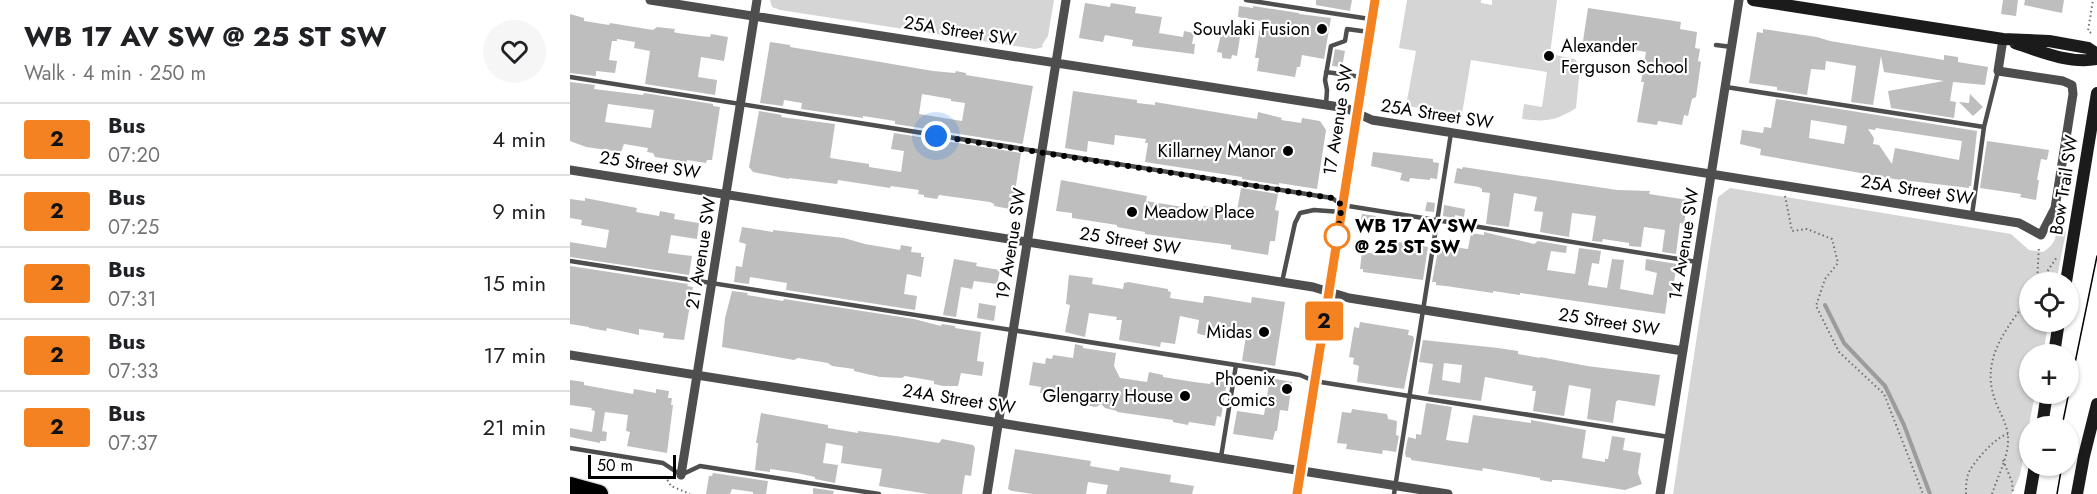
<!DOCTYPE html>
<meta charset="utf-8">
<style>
:root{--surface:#fff;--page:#f6f6f6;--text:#202124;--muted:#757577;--line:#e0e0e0}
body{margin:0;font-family:Jost,sans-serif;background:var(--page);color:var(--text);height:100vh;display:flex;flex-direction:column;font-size:22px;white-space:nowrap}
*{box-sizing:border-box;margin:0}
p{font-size:20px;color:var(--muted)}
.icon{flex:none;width:33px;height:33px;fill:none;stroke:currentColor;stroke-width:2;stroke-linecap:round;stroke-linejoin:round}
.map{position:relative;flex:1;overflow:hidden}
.details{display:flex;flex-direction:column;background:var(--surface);width:570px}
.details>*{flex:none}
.badge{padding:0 12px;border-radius:4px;font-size:21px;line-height:39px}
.buttons{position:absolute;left:1449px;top:272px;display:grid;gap:12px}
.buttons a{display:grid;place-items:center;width:60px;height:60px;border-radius:50%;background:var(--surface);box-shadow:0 2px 4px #0004;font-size:30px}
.scale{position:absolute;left:18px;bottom:15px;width:88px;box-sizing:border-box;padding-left:6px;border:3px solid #000;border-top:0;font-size:16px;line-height:21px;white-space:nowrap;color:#000;-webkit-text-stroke:4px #fff;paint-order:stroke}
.you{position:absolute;width:30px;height:30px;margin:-15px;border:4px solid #fff;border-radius:50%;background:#1a73e8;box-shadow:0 0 0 9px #1a73e833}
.map>.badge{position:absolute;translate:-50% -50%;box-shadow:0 0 0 3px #fff}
.round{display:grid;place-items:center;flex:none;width:63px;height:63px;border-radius:32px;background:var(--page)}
.head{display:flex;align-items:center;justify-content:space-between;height:102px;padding:0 24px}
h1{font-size:28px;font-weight:700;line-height:45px}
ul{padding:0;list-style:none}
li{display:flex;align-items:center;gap:18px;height:72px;padding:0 24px;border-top:2px solid var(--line)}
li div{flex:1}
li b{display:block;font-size:22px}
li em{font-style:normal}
li .badge{min-width:66px;font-weight:700;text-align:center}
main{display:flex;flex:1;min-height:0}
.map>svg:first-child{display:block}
.green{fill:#d5d5d5}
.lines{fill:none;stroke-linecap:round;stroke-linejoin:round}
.stream{stroke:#9c9c9c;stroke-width:4}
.building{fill:#bebebe;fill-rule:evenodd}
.highway-casing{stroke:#dbdbdb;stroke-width:21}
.path{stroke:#707070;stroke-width:2;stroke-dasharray:1.5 3;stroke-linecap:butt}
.lane{stroke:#4e4e4e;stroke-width:4.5}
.street{stroke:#4e4e4e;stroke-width:9}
.secondary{stroke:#1b1b1b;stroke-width:12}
.highway{stroke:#000;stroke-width:18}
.tram{stroke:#000;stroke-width:1.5}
.line-casing{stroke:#fff;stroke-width:14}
.line{stroke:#f58220;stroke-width:9}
.walk{stroke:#000;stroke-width:6;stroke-dasharray:0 10.8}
.poi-dot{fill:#000;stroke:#fff;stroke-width:2}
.stop-dot{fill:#fff;stroke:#f58220;stroke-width:3}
.labels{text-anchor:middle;stroke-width:4.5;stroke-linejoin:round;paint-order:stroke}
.poi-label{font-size:18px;fill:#000;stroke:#fff;text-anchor:end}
.street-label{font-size:18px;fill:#000;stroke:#fff}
.stop-label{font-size:18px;font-weight:bold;fill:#000;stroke:#fff;text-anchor:start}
</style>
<main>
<section class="details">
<div class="head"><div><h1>WB 17 AV SW @ 25 ST SW</h1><p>Walk · 4 min · 250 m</p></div><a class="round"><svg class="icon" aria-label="heart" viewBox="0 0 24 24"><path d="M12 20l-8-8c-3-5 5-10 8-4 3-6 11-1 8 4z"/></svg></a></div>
<ul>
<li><span class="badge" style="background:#f58220;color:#111">2</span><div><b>Bus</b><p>07:20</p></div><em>4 min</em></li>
<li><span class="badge" style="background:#f58220;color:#111">2</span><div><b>Bus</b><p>07:25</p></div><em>9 min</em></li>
<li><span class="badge" style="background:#f58220;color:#111">2</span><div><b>Bus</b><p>07:31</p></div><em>15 min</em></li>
<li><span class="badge" style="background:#f58220;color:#111">2</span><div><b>Bus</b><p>07:33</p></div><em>17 min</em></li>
<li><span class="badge" style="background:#f58220;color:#111">2</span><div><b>Bus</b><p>07:37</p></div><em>21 min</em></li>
</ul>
</section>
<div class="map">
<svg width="1527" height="494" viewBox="0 0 1527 494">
<rect width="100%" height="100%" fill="#fff"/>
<path class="green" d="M200,0H484L478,36L472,45L473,47L465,49L210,10L202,7Z
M837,0H911V3L922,5V0H987L980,54L1005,59L1010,67L1006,108C986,121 975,122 952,119L954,104L972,107L977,72L901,60L892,114L836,106L846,51L829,48Z
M1160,188L1441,234L1459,250L1473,252C1485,244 1489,236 1483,222H1487L1496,232L1486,282H1460V321H1479L1473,354H1460V393H1465L1450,475L1442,494H1103L1148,197Z"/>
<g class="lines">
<path class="stream" d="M1255,305L1274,343L1315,386L1334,425L1360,494"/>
</g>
<path class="building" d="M746,0H782L780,11L746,5Z
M1433,0H1448L1446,16L1431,14Z
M1455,0H1494L1492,13L1454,5Z
M515,3L540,7L541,3L566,7L565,13L592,17L589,33L613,37L614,31L624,33L622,44H625L624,54L562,46L563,40L535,35L533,42L509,38Z
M669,6L683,8V6L729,13V14L761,18L754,59L732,55L730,67H727L725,77L687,71L689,58H685L691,21L668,17Z
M1018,8L1111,22L1110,29L1127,32L1125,48L1130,49L1128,61L1131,62L1126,97L1122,99L1118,116L1114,115L1112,125L1088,121L1087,125L1067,122L1074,82H1071L1076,52L1013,41Z
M0,14L14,18V21L39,25L40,23L83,30L87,27L105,29L104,32L107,33L130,36L140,37L141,34L158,37L154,61L131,57L128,77L147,80L145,95L75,84L80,51L64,48L65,42L47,39V41H42L39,60L47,61L45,73L26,71V76L0,73Z
M1193,29L1247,37L1260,41L1374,60V55L1388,57V62L1418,67L1415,85L1383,82L1380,101L1386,102L1384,118L1321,108L1318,91L1374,81L1314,72L1311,56L1303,105L1281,102L1286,66L1256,61L1255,70L1241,69L1237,95L1207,90V87L1179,83L1187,32L1193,33Z
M651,34L670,37L667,56L662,55L661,59L652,58V53L647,52Z
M200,42L220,45V47L281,57L363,71L385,73L386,71L396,73V75L463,86L453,142L452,144L325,124V121L293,116V118L231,109L232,103L214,100L213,106L190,103ZM352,94L381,99V101L395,103L392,121L349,114Z
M765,49L775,51L772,67L762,66Z
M0,82L25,85L24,89L73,95L74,93L143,104V106L150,107L142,160H137L136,163L117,160V162L85,157L83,153L77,152L78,148L54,144L51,152L16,147L0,141ZM38,104L84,110L81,128L35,122Z
M503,91L567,100V103L585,105V102L687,119L688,112L712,118L711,120L731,123L732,118L750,121L756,130L747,189L709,183V185L672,179V177L575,162L578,143H575L576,139L545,135L544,145L518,141L517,152L495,148Z
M1400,94L1413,107L1403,116L1389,102L1399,103Z
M1206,99L1407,131L1401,186H1399V188L1324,179L1190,155L1191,149L1170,144L1172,130L1193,133L1194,127L1201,128ZM1241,120L1277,126L1274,144L1239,138ZM1306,128L1392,141L1389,160L1325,148L1322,164L1309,145L1303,144L1304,138L1298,129L1305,130Z
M189,111L212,115L211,117L265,124L260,158L299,164V167L331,172L334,151L321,149L324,133L451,153L444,198L442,197L440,209L424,206V204L420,202L369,195L367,199L354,197V195L348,194L349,190L321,186L320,188L268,180L267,184L219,178V179L183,172L179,167Z
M1417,141L1479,150L1477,160L1471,159L1467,180H1469L1466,200L1450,197L1451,194L1410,188Z
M803,152L863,159V162L869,163L867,179L860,178V180L840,178L839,182L830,180L832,173L801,166Z
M893,167L1047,190L1080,191L1079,194L1118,200L1114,224L1110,223L1106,254L1092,252L1095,230L1074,227L1071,247L1059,246V243L1033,239L1032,242L1022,241L1026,216L1002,213L999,237L970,232L973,212L964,211L967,197L944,193L939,227L916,224L920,193L912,192V189L909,187L884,183L887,168L892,169Z
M491,180L577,196L576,201L632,210L633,206L667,211L671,188L708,194L705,210L709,211L705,241H700L698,255L661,249V245L575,234V232L547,227V225L502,218V213L486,211Z
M15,198L67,208L66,212L89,216L90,211L105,214L104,219L129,223L127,239L101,235L98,253L122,256L119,275L0,257V242L36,248L39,230L11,225L12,220L0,218V199L15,201Z
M857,202L865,203L864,212L855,211Z
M874,205L895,209L894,217L885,215V218L873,216Z
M792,214L806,216L804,229L790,226Z
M172,227L203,232V230L274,238L295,244L330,250L331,245L342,247L341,252L351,253V257H354L351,277L337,274L334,294L347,296L345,310L216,290L217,283L180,277L179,284L164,282L166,266L172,267L176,244L169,242Z
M914,232L964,244L968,241L997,246L996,253L981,251L977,270L1005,274L1009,248L1031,251L1029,264L1022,263L1018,285L1037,288L1042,259L1054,260L1050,289L1083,295L1087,273L1075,270L1076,259L1107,264L1102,293L1098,294L1095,314L950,293V295L923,291V293L876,286L866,285V282H862L869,245L898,249L901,233L914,235Z
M817,240L858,247L853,280L793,272V269H790L792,252L814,255Z
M384,259L407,263L406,266L430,270L427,284L404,281L402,289L391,287L386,317L373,315Z
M0,266L118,284L117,286L123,287L114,340L93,338L94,333L69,329V335L37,328L36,331L19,328V327L0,324Z
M499,275L523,278L522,284L553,289L554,283L558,282L598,289V291L601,292L600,298L633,303L634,296H639L681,303L682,297L715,302L705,366L672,361L676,336L651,332L650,337L632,335L627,333L629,320L610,316L605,344L591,342L590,347L549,340L552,320H546L547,317L519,313L515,337L495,332L500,305L496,304Z
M162,291L178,293L177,295L213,301L214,299L344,319L371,326L372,324L385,326V328L411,332L407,361L414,362L412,376L391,373L388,386H373L364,384V381L335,376L332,378L310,377L284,371V369L262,366L258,363L228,358L224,360L152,347L155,318Z
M409,303L426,306L424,321L407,318Z
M790,322L839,330L838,335L843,336L844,339L834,389L787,382L789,366L783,364L784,358L779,357L784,327L789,328Z
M853,340L928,348L948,351V354L970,358V357L1017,366L1090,375L1085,406L1048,400L1046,402L1043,423L1017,419L1021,389L999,385L994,416L963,411L966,391H962L963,386L915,377L911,401L858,394L863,364L849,362ZM874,363L892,365L890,383L872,380Z
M505,344L513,346V348L546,353L544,366L550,378L577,382L579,372L593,375V377L624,382L640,384L641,382L648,383V381L657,382L651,417L647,416L645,426L619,422L618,425L603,422V420L547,412V411L535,408L531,404L526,407L476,398L477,394L470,393L471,387L459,385L463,362L475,364L476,358L482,359L483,355L503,358Z
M700,378L722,382L718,411L710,410L707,431H705L703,440L663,434L667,411L694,415Z
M0,380L14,382V385L63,394L64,389L86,393V389L99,391L98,398H102L101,405H103L97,453L57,446L60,432L56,431L58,415L35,412L32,431L37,432L36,441H30V443L0,437V428L22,432L25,411L21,410L22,408L0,405Z
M856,403L882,407L876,440L898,443L903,415L961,423V420L1016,430L1012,458L1035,462V459H1038L1042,436L1055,438L1053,450L1071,453L1068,473L1072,484L1055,490L991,480H982V482L970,480V478L913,468L912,471L841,460V458L836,457L835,453L838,437L846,439V434L851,435Z
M782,409L817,414L818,419L827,421L826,435L829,436L826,452L813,450L812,454L784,450L776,449L777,444L767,443L772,412L781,413Z
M191,413L258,425V428L288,433V431L326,436L369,443L372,439L403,445L405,448L401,476L395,475L392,494H358L309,486L312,469L271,463L273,446L256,443L253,463L268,465L265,483L245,479V477L227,473L200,469V472L185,470L188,443H186Z
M445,449L521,461L520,466L549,471L550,467L601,475L600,482L624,486L622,494H536L538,485L518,482L516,494H463L442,491L438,489Z
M143,473L198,481L196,494H183V492L162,489L160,494H136L139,476H142Z
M243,488L264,491L263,494H243Z"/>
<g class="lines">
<g class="highway-casing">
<path id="highway" d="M0,486L29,494"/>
</g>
<path class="path" d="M1521,33L1518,31L1523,0
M1215,196L1222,231L1237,229L1262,239L1268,263L1255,279L1246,306L1269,352L1314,394L1353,494
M1467,282L1469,246
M1470,282L1487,257
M1433,460L1442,482L1443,494
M95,476L101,486L120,494
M1396,494C1396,486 1396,477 1400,470C1407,459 1425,437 1438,434
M1422,494C1427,478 1438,458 1438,441C1439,425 1428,411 1424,397C1411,357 1438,327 1460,296"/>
<path class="lane" d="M676,0L800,19
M1146,45L1162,47
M756,72L792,77
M0,77L762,198L772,205L1127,262
M1156,87L1414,127
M756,105L757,90L755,80L761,46L775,41L777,29L799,32
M1402,215L1414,127L1428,71
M0,261L730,375L744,381L1099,437
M712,282L725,223L730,213L744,210L771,212
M0,448L93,463L111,475L130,466L309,494
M651,457L666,365
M824,494L881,133"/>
<path class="street" d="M80,0L776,108L802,120L1449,223L1471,235L1485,208L1503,94L1502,85L1493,81L1428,71L1433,39
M0,170L743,287L779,298L1113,351
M0,355L878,494
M111,475L187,0
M417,494L496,0
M1090,494L1169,0"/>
<path class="secondary" d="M1183,0L1433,39L1479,41L1518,48L1527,54
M1445,43C1471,52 1500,64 1527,59
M1496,282L1527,93
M1484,354L1489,321
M1472,426L1477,393
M727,494L805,0
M1460,494L1465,465
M1507,494L1514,456L1527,404"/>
<use href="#highway" class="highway"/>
<path class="tram" d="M1492,426L1527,256
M1487,494L1492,465"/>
</g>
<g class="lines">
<g class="line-casing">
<path id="line" d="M727,494L805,0"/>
</g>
<use href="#line" class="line"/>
<path class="walk" d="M366,136L762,198L772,205L767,236"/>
</g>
<g class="poi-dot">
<circle cx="752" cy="29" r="6"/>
<circle cx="979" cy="56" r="6"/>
<circle cx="718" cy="151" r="6"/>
<circle cx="562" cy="212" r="6"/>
<circle cx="694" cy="332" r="6"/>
<circle cx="717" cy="389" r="6"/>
<circle cx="615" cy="396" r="6"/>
</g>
<circle class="stop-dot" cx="767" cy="236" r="12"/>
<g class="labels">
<g class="poi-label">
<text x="740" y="35">Souvlaki Fusion</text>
<text x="991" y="52" text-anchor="start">Alexander<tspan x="991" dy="21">Ferguson School</tspan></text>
<text x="706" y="157">Killarney Manor</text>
<text x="574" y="218" text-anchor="start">Meadow Place</text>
<text x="682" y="338">Midas</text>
<text x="705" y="385">Phoenix<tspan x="705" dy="21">Comics</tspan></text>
<text x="603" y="402">Glengarry House</text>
</g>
<g class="street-label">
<text transform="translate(390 31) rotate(9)" y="6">25A Street SW</text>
<text transform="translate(867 114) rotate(9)" y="6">25A Street SW</text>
<text transform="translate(768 120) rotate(-81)" y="6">17 Avenue SW</text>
<text transform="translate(80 165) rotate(9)" y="6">25 Street SW</text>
<text transform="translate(1494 185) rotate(-81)" y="6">Bow Trail SW</text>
<text transform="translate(1347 190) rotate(9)" y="6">25A Street SW</text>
<text transform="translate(560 241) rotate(9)" y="6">25 Street SW</text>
<text transform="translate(441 244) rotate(-81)" y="6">19 Avenue SW</text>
<text transform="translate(1114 244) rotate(-81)" y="6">14 Avenue SW</text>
<text transform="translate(131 253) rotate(-81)" y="6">21 Avenue SW</text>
<text transform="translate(1039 322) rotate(9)" y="6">25 Street SW</text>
<text transform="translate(389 399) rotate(9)" y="6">24A Street SW</text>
</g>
<g class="stop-label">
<text x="785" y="232">WB 17 AV SW<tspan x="785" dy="21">@ 25 ST SW</tspan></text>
</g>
</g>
</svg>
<div class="buttons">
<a><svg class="icon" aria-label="locate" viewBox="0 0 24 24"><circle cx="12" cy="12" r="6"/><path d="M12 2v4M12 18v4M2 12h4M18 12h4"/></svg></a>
<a>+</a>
<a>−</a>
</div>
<div class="scale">50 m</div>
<div class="you" style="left:366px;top:136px"></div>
<b class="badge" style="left:754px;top:321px;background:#f58220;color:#111">2</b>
</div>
</main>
